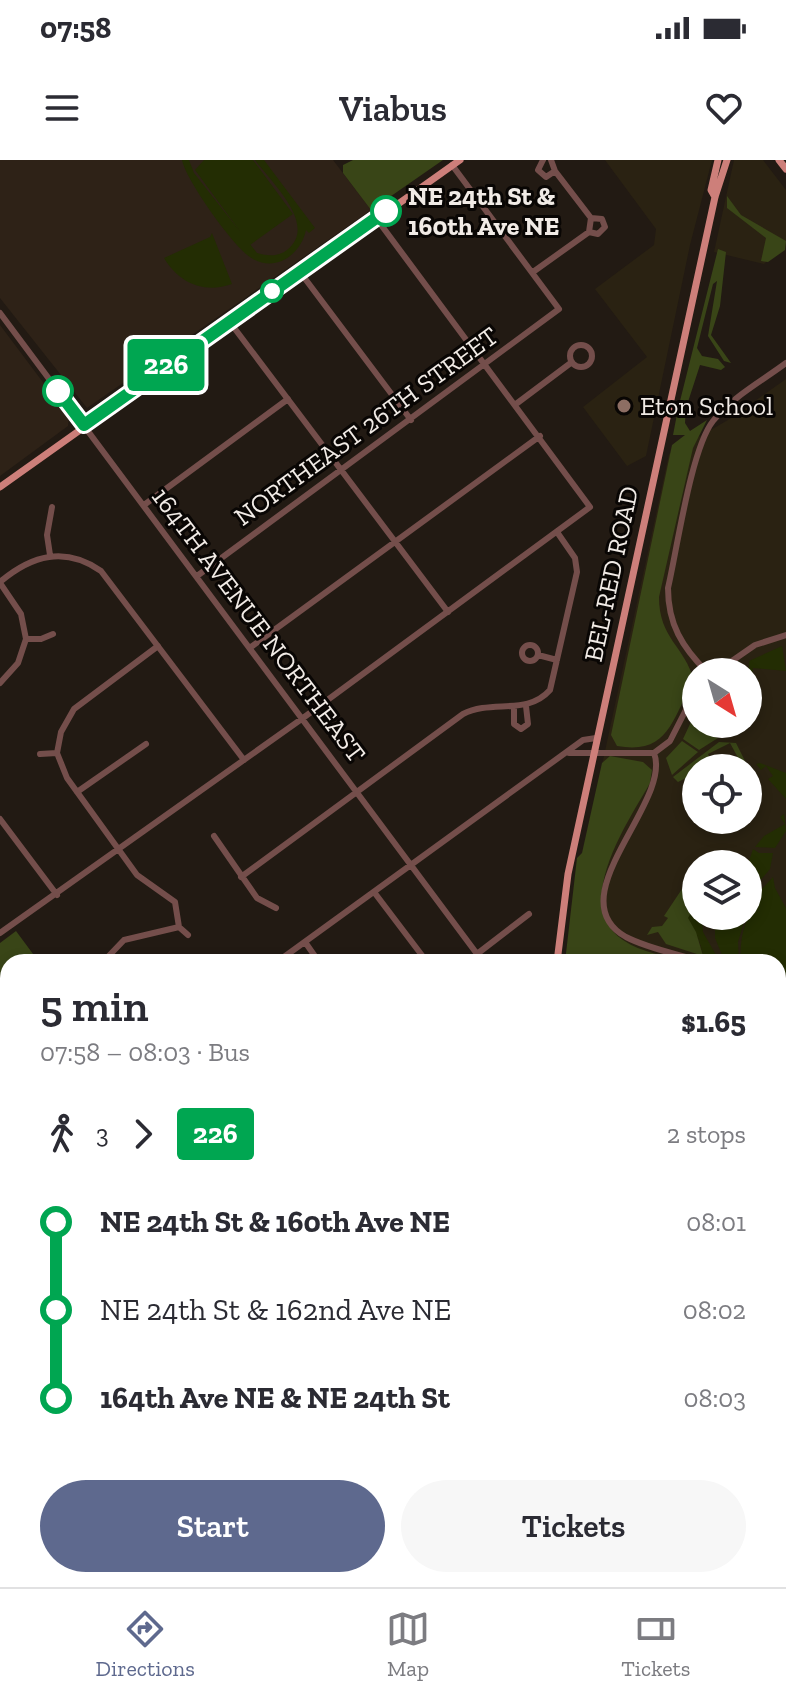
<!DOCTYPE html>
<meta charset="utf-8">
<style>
:root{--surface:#fff;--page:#f7f7f7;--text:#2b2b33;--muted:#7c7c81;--line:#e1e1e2;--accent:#5e698e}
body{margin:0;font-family:"Zilla Slab",serif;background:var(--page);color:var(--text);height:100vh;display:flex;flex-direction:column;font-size:30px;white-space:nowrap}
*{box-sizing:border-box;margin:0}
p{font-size:26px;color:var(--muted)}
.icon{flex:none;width:44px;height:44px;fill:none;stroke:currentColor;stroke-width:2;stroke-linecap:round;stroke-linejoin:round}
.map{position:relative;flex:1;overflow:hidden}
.sheet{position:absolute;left:0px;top:794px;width:786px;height:634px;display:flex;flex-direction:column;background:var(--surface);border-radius:24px 24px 0 0;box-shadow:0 4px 12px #0003}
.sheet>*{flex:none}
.badge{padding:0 16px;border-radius:6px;font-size:28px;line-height:52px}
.needle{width:52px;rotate:143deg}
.buttons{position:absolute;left:682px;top:498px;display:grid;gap:16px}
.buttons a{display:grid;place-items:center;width:80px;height:80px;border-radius:50%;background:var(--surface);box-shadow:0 4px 12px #0003;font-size:40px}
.map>.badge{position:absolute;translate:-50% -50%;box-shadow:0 0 0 4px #fff}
.legs{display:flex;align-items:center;gap:12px;height:88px;padding:0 40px;font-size:26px}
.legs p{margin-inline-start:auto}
.headline{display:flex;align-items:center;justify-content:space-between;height:136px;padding:0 40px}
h1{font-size:44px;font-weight:600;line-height:60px}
.cta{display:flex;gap:16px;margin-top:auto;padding:16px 40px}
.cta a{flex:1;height:92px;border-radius:48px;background:var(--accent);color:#fff;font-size:32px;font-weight:600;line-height:92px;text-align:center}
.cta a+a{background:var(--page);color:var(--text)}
ul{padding:0 40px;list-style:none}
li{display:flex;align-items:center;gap:28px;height:88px;font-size:30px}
li i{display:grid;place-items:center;width:12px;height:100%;margin:0 10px;background:currentColor}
li i::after{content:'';width:20px;height:20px;margin:-10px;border:6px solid;border-radius:50%;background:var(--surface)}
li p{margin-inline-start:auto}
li:first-child i{background:linear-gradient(#0000 50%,currentColor 0)}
li:last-child i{background:linear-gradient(currentColor 50%,#0000 0)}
.status{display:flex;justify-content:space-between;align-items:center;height:56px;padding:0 40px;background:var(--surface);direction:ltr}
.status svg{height:22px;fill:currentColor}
header{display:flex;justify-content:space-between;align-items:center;height:104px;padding:0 40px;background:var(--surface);font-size:36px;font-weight:600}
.tabs{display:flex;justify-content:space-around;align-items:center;height:112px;border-top:2px solid var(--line);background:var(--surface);font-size:22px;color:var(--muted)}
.tabs a{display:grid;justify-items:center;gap:4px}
.tabs .selected{color:var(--accent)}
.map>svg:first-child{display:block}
.commercial{fill:#2a2212;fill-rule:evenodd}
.built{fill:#2e2217}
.green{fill:#232d03}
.forest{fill:#394517}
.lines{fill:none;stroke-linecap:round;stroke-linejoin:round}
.stream{stroke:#1b67a0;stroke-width:2}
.minor{stroke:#744e4b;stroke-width:6}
.major{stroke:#cd7f7a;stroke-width:7}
.line-1-casing{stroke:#fff;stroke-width:18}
.line-1{stroke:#00a651;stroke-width:12}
.stop-1-dot{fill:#fff;stroke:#00a651;stroke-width:4}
.education-dot{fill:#8d6e63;stroke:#090604;stroke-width:3}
.labels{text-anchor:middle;stroke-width:6;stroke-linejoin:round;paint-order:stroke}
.stop-label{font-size:26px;font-weight:bold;fill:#f1ebe6;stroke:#090604;text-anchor:start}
.poi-label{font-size:26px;fill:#f1ebe6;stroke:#090604;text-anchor:start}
.street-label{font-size:26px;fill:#f1ebe6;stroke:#090604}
</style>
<div class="status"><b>07:58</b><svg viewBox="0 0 49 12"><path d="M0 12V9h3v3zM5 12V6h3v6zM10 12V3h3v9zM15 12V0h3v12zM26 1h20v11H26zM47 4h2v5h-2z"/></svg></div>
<header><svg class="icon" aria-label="menu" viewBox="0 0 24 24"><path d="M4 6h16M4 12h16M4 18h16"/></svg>Viabus<svg class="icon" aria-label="heart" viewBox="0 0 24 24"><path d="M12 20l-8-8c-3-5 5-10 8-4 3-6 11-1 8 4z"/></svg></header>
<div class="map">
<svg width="786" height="1427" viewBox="0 0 786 1427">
<rect width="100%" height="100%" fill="#221a13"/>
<path class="commercial" d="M605,0H712L690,85L646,296L627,306L583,247L647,197L595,129L654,85L656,69Z
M734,0H763L786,30V84L755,68L782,87L764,104L714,92Z
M786,219V1353L778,1342V802H568L571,749L669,294L728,260ZM696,512H748V564H696ZM696,608H748V660H696ZM696,704H748V756H696Z"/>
<path class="built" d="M0,0H333L371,50L87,248L0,138Z
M0,165L69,257L68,266L0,316Z"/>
<path class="green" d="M182,0H189L194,13L257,93C268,96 278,97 287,90C319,65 270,21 255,0H264L315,68L309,73L306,70C301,95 274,114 250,97C232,85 186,20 182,0Z
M204,0H253L293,54L250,85L195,10Z
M212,73L232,124C204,134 179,123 164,98L210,77Z
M782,486L786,511L753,508L751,530H748L749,501Z
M760,603L786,613V639L768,619L773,616L766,606L761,610L756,604Z
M784,654L786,671L775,688L755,687L764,676L785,664L780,657Z
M753,689L759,693H773L770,709L748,735V704Z
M773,717L775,728L786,748V841L778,848V802H741C739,778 745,757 759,739L748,753V744Z
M696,744V756H702L703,772L720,802L703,796C701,783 695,769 687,758Z
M725,756H746L738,782L739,802H725L715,778V767Z"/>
<path class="forest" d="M353,0H443L371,50L343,13V5Z
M727,36L741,55L786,81L785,90L768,102L761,101L766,78L727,48Z
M718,89L726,92L720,146L711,175L731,203L724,201L708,176L717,121L713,124L697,188L702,196L718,199L725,207L721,210L700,205L686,248L685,263L690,271L707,260L693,288L659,437C659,479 685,486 694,521C671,559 670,595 617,586L611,575L672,285L685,275H673L678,249Z
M696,551V564H715L714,577L718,578L699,590L683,579Z
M682,581L698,592L672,615L666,598Z
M719,582L736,583L746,603L742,605L730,583L708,594L713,604L696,608V613L678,622L673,617Z
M610,596L643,602L652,610L650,623C628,662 571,744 623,780C642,793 664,795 686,802H565L577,698L582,693L602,603Z
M688,720L696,724V744L688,758L696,772L703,796L666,784L658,772L647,775L652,767L662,766L668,758L664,756Z
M16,771L39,802H8V955L0,960V783Z
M778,987L786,992V1061L778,1064Z
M778,1247L786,1254V1360L778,1349Z"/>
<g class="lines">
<path class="stream" d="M0,943L8,934
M783,1296L786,1300"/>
<path class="minor" d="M543,0L538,10L546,17L555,11L551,0
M589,72L598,74L605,67L602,59L591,58
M300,112L411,260
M533,112L589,72L591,58L555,11
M0,153L483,802
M229,161L448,452
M570 196a11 11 0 1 1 22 0a11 11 0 1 1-22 0Z
M516,244L572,202
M144,345L288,239
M50,395L47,375L52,347
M197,416L559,149L452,5
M0,422C32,395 65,386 101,411L244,600
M0,423L21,454L26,479
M522 493a8 8 0 1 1 16 0a8 8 0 1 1-16 0Z
M158,486L74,549L61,572L57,593L67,618L137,715L175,742L179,767L188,775
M251,487L540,276
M538,495L557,500
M707,512C682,487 668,464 668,428C677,390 691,289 713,261C732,237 762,221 786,203
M716,512L755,485L786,475
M0,523L18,503L26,479H41L53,474
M514,546V564L521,569L528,564L526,546
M569,593H654L670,581L696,530
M654,593C673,642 556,738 626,777C649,789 678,794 703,802
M40,594L57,593
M77,632L146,584
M0,659L57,735
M214,676L257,738L276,748
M241,717L463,554C492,539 527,556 550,530L577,412L575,398L557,372
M374,732L427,802
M0,773L303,558L590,347L376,58
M305,782L319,802
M477,794L529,754
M103,802L124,780L179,767
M277,802L583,580L596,578
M778,904L786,910
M0,1001L8,996
M0,1152L8,1159
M0,1219L7,1213
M0,1303L8,1298
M0,1350L8,1361
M778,1377L786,1379
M53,1420L58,1427
M138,1420L143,1427
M246,1420L252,1427
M339,1420L344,1427
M215,1427L225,1420
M633,1427L641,1420
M644,1427L656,1420
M768,1427V1420"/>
<path class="major" d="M779,0L786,9
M715,37L711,30L718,0
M0,327L460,0
M557,802L568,714L715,37L727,0
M517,1427L518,1420"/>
</g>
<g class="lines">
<g class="line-1-casing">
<path id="line-1" d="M58,231L84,265L386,51"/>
</g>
<use href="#line-1" class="line-1"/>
</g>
<g class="stop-1-dot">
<circle cx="386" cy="51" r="14"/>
<circle cx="272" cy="131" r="10"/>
<circle cx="58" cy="231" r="14"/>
</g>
<circle class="education-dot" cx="624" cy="246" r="8"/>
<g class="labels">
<g class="stop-label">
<text x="408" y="45">NE 24th St &amp;<tspan x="408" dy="30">160th Ave NE</tspan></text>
</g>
<g class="poi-label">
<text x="640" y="255">Eton School</text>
</g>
<g class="street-label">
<text transform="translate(366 266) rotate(-36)" y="9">NORTHEAST 26TH STREET</text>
<text transform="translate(611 414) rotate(-78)" y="9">BEL-RED ROAD</text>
<text transform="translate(259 465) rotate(53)" y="9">164TH AVENUE NORTHEAST</text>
</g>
</g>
</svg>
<div class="buttons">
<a><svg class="needle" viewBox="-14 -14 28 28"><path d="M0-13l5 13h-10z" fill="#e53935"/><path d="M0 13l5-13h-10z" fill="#7c7c81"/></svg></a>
<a><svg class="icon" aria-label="locate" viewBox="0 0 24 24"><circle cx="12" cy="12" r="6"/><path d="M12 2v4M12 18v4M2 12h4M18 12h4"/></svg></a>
<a><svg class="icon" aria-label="layers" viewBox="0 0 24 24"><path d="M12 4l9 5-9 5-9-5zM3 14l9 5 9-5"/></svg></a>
</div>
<b class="badge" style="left:166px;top:205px;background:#00a651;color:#fff">226</b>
<section class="sheet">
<div class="headline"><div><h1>5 min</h1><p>07:58 – 08:03 · Bus</p></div><b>$1.65</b></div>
<div class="legs"><svg class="icon" aria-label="walk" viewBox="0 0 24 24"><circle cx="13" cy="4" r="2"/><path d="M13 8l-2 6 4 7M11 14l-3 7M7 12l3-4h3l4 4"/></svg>3<svg class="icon" aria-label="forward" viewBox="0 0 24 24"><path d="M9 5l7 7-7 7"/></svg><b class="badge" style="background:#00a651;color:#fff">226</b><p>2 stops</p></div>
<ul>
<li><i style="color:#00a651"></i><b>NE 24th St &amp; 160th Ave NE</b><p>08:01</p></li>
<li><i style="color:#00a651"></i><span>NE 24th St &amp; 162nd Ave NE</span><p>08:02</p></li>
<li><i style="color:#00a651"></i><b>164th Ave NE &amp; NE 24th St</b><p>08:03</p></li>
</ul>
<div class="cta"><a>Start</a><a>Tickets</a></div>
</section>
</div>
<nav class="tabs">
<a class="selected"><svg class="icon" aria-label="directions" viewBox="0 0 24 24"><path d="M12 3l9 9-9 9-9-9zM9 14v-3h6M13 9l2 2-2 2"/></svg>Directions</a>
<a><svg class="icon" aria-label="map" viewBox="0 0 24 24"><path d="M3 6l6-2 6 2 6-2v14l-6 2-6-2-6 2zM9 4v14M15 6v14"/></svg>Map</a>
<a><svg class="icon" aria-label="tickets" viewBox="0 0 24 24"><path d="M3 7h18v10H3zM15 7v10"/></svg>Tickets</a>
</nav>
